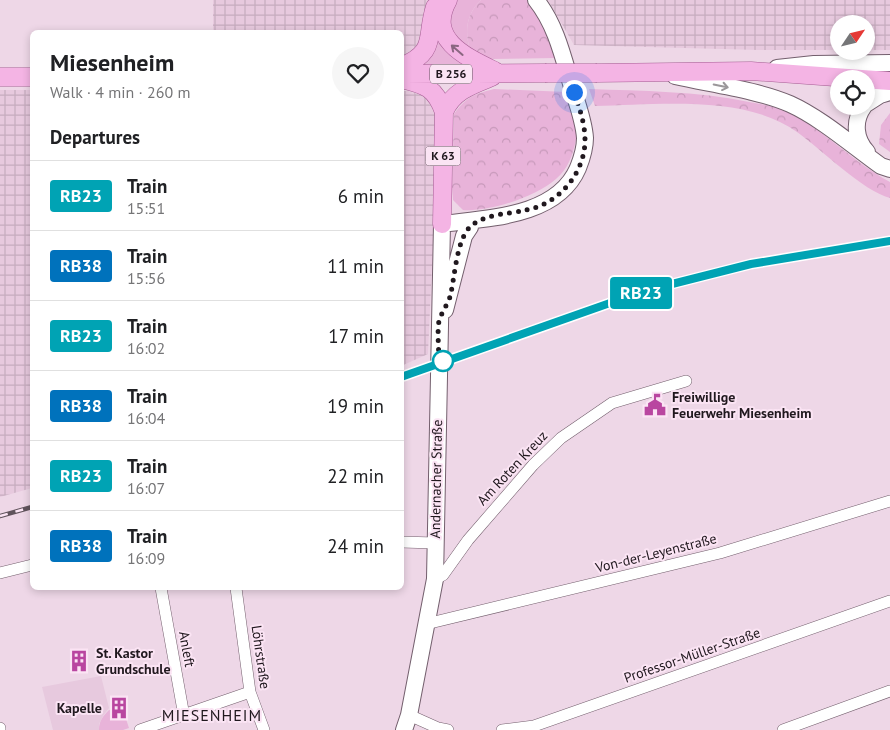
<!DOCTYPE html>
<meta charset="utf-8">
<style>
:root{--surface:#fff;--page:#f6f6f6;--text:#202124;--muted:#757577;--line:#e0e0e0}
body{margin:0;font-family:"PT Sans",sans-serif;background:var(--page);color:var(--text);height:100vh;display:flex;flex-direction:column;font-size:19px;white-space:nowrap}
*{box-sizing:border-box;margin:0}
p{font-size:16px;color:var(--muted)}
.icon{flex:none;width:28px;height:28px;fill:none;stroke:currentColor;stroke-width:2;stroke-linecap:round;stroke-linejoin:round}
.map{position:relative;flex:1;overflow:hidden}
.details{position:absolute;left:30px;top:30px;width:374px;height:560px;display:flex;flex-direction:column;background:var(--surface);border-radius:8px;box-shadow:0 2px 8px #0003}
.details>*{flex:none}
.badge{padding:0 10px;border-radius:4px;font-size:18px;line-height:32px}
.needle{width:32px;rotate:55deg}
.fabs{position:absolute;left:830px;top:15px;display:grid;gap:10px}
.fabs a{display:grid;place-items:center;width:45px;height:45px;border-radius:50%;background:var(--surface);box-shadow:0 2px 8px #0003;font-size:25px}
.you{position:absolute;width:25px;height:25px;margin:-12px;border:4px solid #fff;border-radius:50%;background:#1a73e8;box-shadow:0 0 0 8px #1a73e833}
.map>.badge{position:absolute;translate:-50% -50%;box-shadow:0 0 0 2px #fff}
h2{padding:0 20px;font-size:19px;line-height:45px}
.round{display:grid;place-items:center;flex:none;width:52px;height:52px;border-radius:26px;background:var(--page)}
.head{display:flex;align-items:center;justify-content:space-between;height:85px;padding:0 20px}
h1{font-size:24px;font-weight:700;line-height:38px}
ul{padding:0;list-style:none}
li{display:flex;align-items:center;gap:15px;height:70px;padding:0 20px;border-top:1px solid var(--line)}
li div{flex:1}
li b{display:block;font-size:19px}
li em{font-style:normal}
li .badge{min-width:55px;font-weight:700;text-align:center}
.map>svg:first-child{display:block}
.built{fill:#e7c9de}
.industrial{fill:url(#industrial-grid)}
.green{fill:#e8b3d9}
.forest{fill:url(#forest-crowns)}
.lines{fill:none;stroke-linecap:round;stroke-linejoin:round}
.street-casing{stroke:#735f6d;stroke-width:12}
.secondary-casing{stroke:#735f6d;stroke-width:18}
.primary-casing{stroke:#a55d93;stroke-width:19}
.street{stroke:#fff;stroke-width:11}
.secondary{stroke:#fff;stroke-width:16}
.primary{stroke:#f4b4e4;stroke-width:18}
.rail-casing{stroke:#60535c;stroke-width:4.5}
.rail{stroke:#fbe4f4;stroke-width:2.5;stroke-dasharray:8;stroke-linecap:butt}
.primary-bridge-casing{stroke:#a55d93;stroke-width:19;stroke-linecap:butt}
.primary-bridge{stroke:#f4b4e4;stroke-width:18}
.oneway{stroke:#8a6681}
.oneway2{stroke:#9b979a}
.line-casing{stroke:#fff;stroke-width:11}
.line{stroke:#00a3b4;stroke-width:8}
.walk{stroke:#20181e;stroke-width:5;stroke-dasharray:0 9}
.stop-dot{fill:#fff;stroke:#00a3b4;stroke-width:2.5}
.labels{text-anchor:middle;stroke-width:4;stroke-linejoin:round;paint-order:stroke}
.shield{fill:#fbe4f4;stroke:#62555e;stroke-width:1}
.shield-label{font-size:12px;font-weight:bold;fill:#20181e}
.poi-label{font-size:14px;font-weight:bold;fill:#20181e;stroke:#fbe4f4;text-anchor:start}
.street-label{font-size:14px;fill:#20181e;stroke:#fbe4f4}
.quarter-label{font-size:16px;letter-spacing:1px;fill:#20181e;stroke:#fbe4f4}
</style>
<div class="map">
<svg width="890" height="730" viewBox="0 0 890 730">
<defs>
<pattern id="industrial-grid" width="8" height="8" patternUnits="userSpaceOnUse" patternTransform="scale(1.25)"><rect width="8" height="8" fill="#e7c9de"/><path d="M0 4h8M4 0v8" fill="none" stroke="#c6acbe"/></pattern>
<pattern id="forest-crowns" width="20" height="18" patternUnits="userSpaceOnUse" patternTransform="scale(1.25)"><rect width="20" height="18" fill="#e8b3d9"/><path d="M2 6a3 3 0 1 1 6 0M12 15a3 3 0 1 1 6 0" fill="none" stroke="#c799ba"/></pattern>
</defs>
<rect width="100%" height="100%" fill="#eed7e7"/>
<path class="built" d="M101,676L109,708L103,716L99,724V730H53L42,687Z"/>
<path class="industrial" d="M213,0H433L419,50L401,59V32H213Z
M548,0H890V50H866V24H839V50H758L574,45Z
M0,90H32V488L0,497Z
M401,91H409L426,97L434,108L438,131L428,354L401,366Z"/>
<path class="green" d="M450,0H481C467,13 464,31 470,49L457,47L445,10Z
M434,22L474,66L414,67Z
M109,710L124,713L129,728L123,730H99C99,721 103,716 109,710Z"/>
<path class="forest" d="M481,0H527C544,16 549,37 556,58L489,59L470,49C464,31 467,13 481,0Z
M494,89L567,92C570,102 576,114 578,124C578,129 576,135 576,139C573,155 568,169 556,179C536,197 489,212 463,210L453,200L452,187L454,114C466,97 474,94 494,89Z
M589,89C643,91 696,91 749,102C762,104 777,107 789,113C826,131 854,163 890,182V198C863,191 821,149 797,132C745,94 656,105 595,106Z
M890,113V152L879,144L881,125Z"/>
<g class="lines">
<g class="street-casing">
<path id="street" d="M401,542L435,543
M0,573L32,565
M435,579L443,575L468,540L533,465L561,438L612,403L686,381
M161,588L184,716
M236,588L250,692L264,730
M426,624L720,553L890,501
M409,715L438,728L448,730
M0,728V730
M140,730L250,692
M502,730L534,726L890,601
M783,730L890,691"/>
</g>
<g class="secondary-casing">
<path id="secondary" d="M777,68L814,64L890,63
M675,76C710,84 758,90 790,104C821,118 853,146 881,166L890,169
M866,104L880,95L890,92
M864,106C853,121 855,139 867,152
M442,224C488,218 557,217 578,168C582,158 585,148 585,138C584,121 577,103 572,87C563,57 556,25 536,0
M445,310L464,236L470,227
M404,730L409,715L435,579L442,224"/>
</g>
<g class="primary-casing">
<path id="primary" d="M448,0C426,39 466,57 495,71
M401,67C438,51 425,38 435,7
M597,73L751,71L890,81
M405,74L545,73
M0,77H32
M401,79C425,85 435,87 444,112L442,224
M444,112C453,91 472,85 492,77"/>
</g>
<use href="#street" class="street"/>
<use href="#secondary" class="secondary"/>
<use href="#primary" class="primary"/>
<g class="rail-casing">
<path id="rail" d="M401,377L657,288L751,264L890,241
M0,516L32,507"/>
</g>
<use href="#rail" class="rail"/>
<g class="primary-bridge-casing">
<path id="primary-bridge" d="M545,73H597"/>
</g>
<use href="#primary-bridge" class="primary-bridge"/>
</g>
<defs><path id="oneway-shaft" d="M-6 0H5M1.5-3L5.5 0L1.5 3" fill="none" stroke-width="1.6" stroke-linecap="round" stroke-linejoin="round" transform="scale(1.25)"/></defs>
<use class="oneway" href="#oneway-shaft" transform="translate(457 50) rotate(-139)"/>
<use class="oneway2" href="#oneway-shaft" transform="translate(721 86) rotate(12)"/>
<g class="lines">
<g class="line-casing">
<path id="line" d="M401,377L610,303L672,284L751,264L890,241"/>
</g>
<use href="#line" class="line"/>
<path class="walk" d="M443,361L439,363C439,352 437,330 439,321C441,314 447,305 450,297C455,277 456,243 469,228C482,214 509,214 526,210C559,204 585,173 585,140C585,123 579,107 574,92"/>
</g>
<defs>
<g id="civic-bare" transform="scale(1.725)"><path d="M-.6-6.5H3V-4.5H.6V-3L4-1V1h2V6H-6V1h2V-1L-.6-3ZM-1.2 2.5V6h2.4V2.5Z" fill="#b946a0" stroke="#fbe4f4" stroke-width="2.5" paint-order="stroke"/></g>
<g id="building-bare" transform="scale(1.725)"><path d="M-4-6H4V6H1V3H-1V6H-4ZM-2.5-4.3h1.7v1.8h-1.7ZM.8-4.3h1.7v1.8H.8ZM-2.5-1h1.7V.8h-1.7ZM.8-1h1.7V.8H.8Z" fill="#b946a0" stroke="#fbe4f4" stroke-width="2.5" paint-order="stroke"/></g>
</defs>
<g fill-rule="evenodd">
<use href="#civic-bare" x="655" y="405"/>
<use href="#building-bare" x="79" y="661"/>
<use href="#building-bare" x="119" y="708"/>
</g>
<circle class="stop-dot" cx="443" cy="361" r="10"/>
<g class="labels">
<g class="shield">
<rect x="430" y="64.5" width="42" height="19" rx="4"/>
<rect x="425.5" y="146.5" width="35" height="19" rx="4"/>
</g>
<g class="shield-label">
<text x="451" y="78">B 256</text>
<text x="443" y="160">K 63</text>
</g>
<g class="poi-label">
<text x="672" y="402">Freiwillige<tspan x="672" dy="16">Feuerwehr Miesenheim</tspan></text>
<text x="96" y="658">St. Kastor<tspan x="96" dy="16">Grundschule</tspan></text>
<text x="102" y="713" text-anchor="end">Kapelle</text>
</g>
<g class="street-label">
<text transform="translate(512 468) rotate(-47)" y="5">Am Roten Kreuz</text>
<text transform="translate(436 479) rotate(-89)" y="5">Andernacher Straße</text>
<text transform="translate(656 553) rotate(-14)" y="5">Von-der-Leyenstraße</text>
<text transform="translate(187 649) rotate(80)" y="5">Anleft</text>
<text transform="translate(692 655) rotate(-19)" y="5">Professor-Müller-Straße</text>
<text transform="translate(261 657) rotate(82)" y="5">Löhrstraße</text>
</g>
<g class="quarter-label">
<text x="212" y="721">MIESENHEIM</text>
</g>
</g>
</svg>
<div class="fabs">
<a><svg class="needle" viewBox="-14 -14 28 28"><path d="M0-13l5 13h-10z" fill="#e53935"/><path d="M0 13l5-13h-10z" fill="#757577"/></svg></a>
<a><svg class="icon" aria-label="locate" viewBox="0 0 24 24"><circle cx="12" cy="12" r="6"/><path d="M12 2v4M12 18v4M2 12h4M18 12h4"/></svg></a>
</div>
<div class="you" style="left:574px;top:92px"></div>
<b class="badge" style="left:641px;top:293px;background:#00a3b4;color:#fff">RB23</b>
<section class="details">
<div class="head"><div><h1>Miesenheim</h1><p>Walk · 4 min · 260 m</p></div><a class="round"><svg class="icon" aria-label="heart" viewBox="0 0 24 24"><path d="M12 20l-8-8c-3-5 5-10 8-4 3-6 11-1 8 4z"/></svg></a></div>
<h2>Departures</h2>
<ul>
<li><span class="badge" style="background:#00a3b4;color:#fff">RB23</span><div><b>Train</b><p>15:51</p></div><em>6 min</em></li>
<li><span class="badge" style="background:#0072bc;color:#fff">RB38</span><div><b>Train</b><p>15:56</p></div><em>11 min</em></li>
<li><span class="badge" style="background:#00a3b4;color:#fff">RB23</span><div><b>Train</b><p>16:02</p></div><em>17 min</em></li>
<li><span class="badge" style="background:#0072bc;color:#fff">RB38</span><div><b>Train</b><p>16:04</p></div><em>19 min</em></li>
<li><span class="badge" style="background:#00a3b4;color:#fff">RB23</span><div><b>Train</b><p>16:07</p></div><em>22 min</em></li>
<li><span class="badge" style="background:#0072bc;color:#fff">RB38</span><div><b>Train</b><p>16:09</p></div><em>24 min</em></li>
</ul>
</section>
</div>
